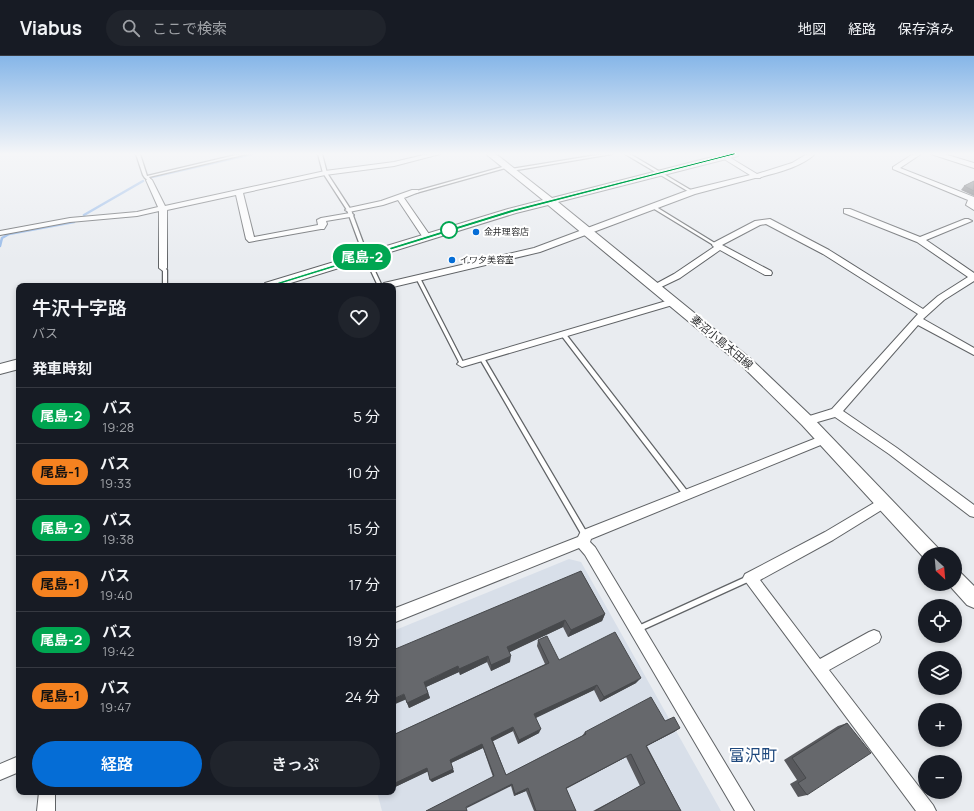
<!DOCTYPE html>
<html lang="ja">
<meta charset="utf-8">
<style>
:root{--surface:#171b24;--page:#20242c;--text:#f1f3f6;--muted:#9ea1a6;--line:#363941;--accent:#056dd6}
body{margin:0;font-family:Manrope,"Noto Sans JP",sans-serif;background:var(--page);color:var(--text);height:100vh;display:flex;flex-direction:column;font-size:15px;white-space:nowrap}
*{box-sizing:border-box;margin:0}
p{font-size:13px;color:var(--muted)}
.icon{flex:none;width:22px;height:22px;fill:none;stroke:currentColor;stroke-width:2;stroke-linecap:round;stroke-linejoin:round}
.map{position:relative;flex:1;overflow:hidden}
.sheet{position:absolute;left:16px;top:227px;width:380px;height:512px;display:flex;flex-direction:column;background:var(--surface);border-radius:8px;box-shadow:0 2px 6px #0003}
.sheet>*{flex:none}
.badge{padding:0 8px;border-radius:13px;font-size:14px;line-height:26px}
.needle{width:26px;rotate:154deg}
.tools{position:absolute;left:918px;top:491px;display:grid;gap:8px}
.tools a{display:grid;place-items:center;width:44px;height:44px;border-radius:50%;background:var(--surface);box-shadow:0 2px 6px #0003;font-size:20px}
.map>.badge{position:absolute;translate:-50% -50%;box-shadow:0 0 0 2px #fff}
h2{padding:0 16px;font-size:15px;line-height:36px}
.round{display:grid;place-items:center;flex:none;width:42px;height:42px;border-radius:21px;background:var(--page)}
.summary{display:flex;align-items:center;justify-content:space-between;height:68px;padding:0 16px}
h1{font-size:19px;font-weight:600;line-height:30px}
.button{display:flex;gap:8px;margin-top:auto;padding:8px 16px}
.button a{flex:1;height:46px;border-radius:24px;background:var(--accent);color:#fff;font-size:16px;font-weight:600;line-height:46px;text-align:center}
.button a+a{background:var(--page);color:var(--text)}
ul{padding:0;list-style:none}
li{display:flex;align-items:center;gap:12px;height:56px;padding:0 16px;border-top:1px solid var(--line)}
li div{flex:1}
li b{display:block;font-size:15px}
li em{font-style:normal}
li .badge{min-width:44px;font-weight:700;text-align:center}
header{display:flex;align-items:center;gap:24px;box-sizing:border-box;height:56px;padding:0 20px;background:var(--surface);border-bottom:1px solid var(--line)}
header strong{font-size:19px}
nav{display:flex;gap:22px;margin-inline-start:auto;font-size:14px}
.search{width:280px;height:36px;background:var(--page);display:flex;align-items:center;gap:10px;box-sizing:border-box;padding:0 14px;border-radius:22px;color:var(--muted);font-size:15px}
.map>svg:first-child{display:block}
.built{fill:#d8dfe9}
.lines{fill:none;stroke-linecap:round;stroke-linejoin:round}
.stream{stroke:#94b8e8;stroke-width:2.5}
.service-casing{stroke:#606366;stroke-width:2.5}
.minor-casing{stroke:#606366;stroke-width:2}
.tertiary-casing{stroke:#606366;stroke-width:2}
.secondary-casing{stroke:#606366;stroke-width:2}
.service{fill:#fff;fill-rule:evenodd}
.minor{fill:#fff;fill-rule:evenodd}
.tertiary{fill:#fff;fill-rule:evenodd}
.secondary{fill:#fff;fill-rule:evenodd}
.wall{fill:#58595d}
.shaded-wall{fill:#47494c}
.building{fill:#66686c;stroke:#47494c}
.line{fill:#00a651;stroke:#fff}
.stop-dot{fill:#fff;stroke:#00a651;stroke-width:2}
.poi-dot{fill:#056dd6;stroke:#fff;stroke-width:1.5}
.labels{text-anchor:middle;stroke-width:4;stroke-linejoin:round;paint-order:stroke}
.far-poi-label{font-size:9px;fill:#2f3032;stroke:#fff;text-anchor:start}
.street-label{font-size:11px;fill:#2f3032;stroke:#fff}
.near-quarter-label{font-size:16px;fill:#1e487d;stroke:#fff}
</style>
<header>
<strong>Viabus</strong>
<div class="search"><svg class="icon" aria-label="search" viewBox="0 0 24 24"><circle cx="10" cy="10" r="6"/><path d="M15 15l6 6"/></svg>ここで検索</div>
<nav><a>地図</a><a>経路</a><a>保存済み</a></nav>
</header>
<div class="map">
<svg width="974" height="755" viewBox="0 0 974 755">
<rect width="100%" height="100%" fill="#e9ecf0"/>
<path class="built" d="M569,503L581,506L721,755H382L377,736H393V575Z"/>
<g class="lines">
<path class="stream" d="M152,121L252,98
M84,159L143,125
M0,190L2,182L9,178L74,166"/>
<g class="service-casing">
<path id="service" d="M136,98H140L147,120L240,98H247L149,121L151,124L149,125L145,122L143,119Z
M318,98H322L327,117L351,154L368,200L382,230H378L364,200L347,154L323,117Z
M603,98H612L511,115L509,114L511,113Z
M625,98H630L694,136L691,137Z
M506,110L509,111L416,137L413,136Z
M651,149H653L718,189L715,190L651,151Z
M162,211H164L167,214V230H163V214L161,212Z
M416,221H420V222L464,308V309L462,310L460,308L416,222Z
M563,276L565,277L688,436L689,438L688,440L686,441L684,440L561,279V277Z
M482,301L484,302L587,477L588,479L587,481L585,482L583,481L480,303Z
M750,519L752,520L753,522L752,524L640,575L638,577L634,573L636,571Z"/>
</g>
<g class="minor-casing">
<path id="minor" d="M428,98H440L394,110L325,119L243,137L254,181L318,169L317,164L321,162L350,157L354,159L350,161L326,165L327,168L324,173H321L249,186L246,183L236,139L167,154V212L163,215L159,212V155L137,160L70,166L0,179V175L70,162L137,156L158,151L146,124L149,122L152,124L165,150L325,115L394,106Z
M716,98H724L757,118L792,107L807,98H815C801,111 779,116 761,121L760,122H755L695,138L540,196L393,231L380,230L384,227L534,192L689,134L750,119Z
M913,98H921L900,112L974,141V154L966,149L968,144L893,113V111Z
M412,134H418L419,136L404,142L431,181L430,183H424L398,144L383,149L349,156L345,154L349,152L381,145Z
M844,153H850L920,181L965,163H968L972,165L926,184L974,217V225L944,244L923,263L974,292V299L918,269L843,355L897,392L974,449V461L970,460L889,398L835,361L807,369L803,368L802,365L803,362L832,353L918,258L823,198L766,168L760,169L722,189L771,215L772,217L771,219H765L720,194L680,222L657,233L654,234L650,231L674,218L714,191L712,189L713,187L755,165L770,163L829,194L923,253L938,240L968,221L917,186L844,157Z
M673,243L676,244L677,246L676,248L462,311L457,308L459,306Z
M824,379L828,380L830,383L828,386L591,483L590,486L595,491L754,755H735L585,499L579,492L393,567V553L578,481L581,475Z
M884,441L888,442L890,446L888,450L833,484L760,524L820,603L869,576L874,574L879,576L881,581L879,586L829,614L933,749L936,755H916L743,522L745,518L825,476Z
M19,700V716L0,724V708Z
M39,736H55V755H37Z"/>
</g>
<g class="tertiary-casing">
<path id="tertiary" d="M931,98H944L974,107V112Z"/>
</g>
<g class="secondary-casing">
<path id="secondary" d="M486,98H496L552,142L724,98H739L738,100L558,146L751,303L812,361L938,492L941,498H925V503L802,369L741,309L548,149L516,157L281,230H263L265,227L508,153L543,144Z
M19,303V313L0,318V308Z
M955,514L961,517L974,530V552L967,549L949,529L948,528H955Z"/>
</g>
<use href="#service" class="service"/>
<use href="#minor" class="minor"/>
<use href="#tertiary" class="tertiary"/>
<use href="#secondary" class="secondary"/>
</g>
<path class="wall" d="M974,125V140L961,134L964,130Z
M581,515L605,558L602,565L568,581L563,571L509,596L510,606L491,615L487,606L460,619L459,616L426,631L430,642L409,652L406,644Z
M538,584L559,604L636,627L600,646L594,634L536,662L539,677L518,688L513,675L493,685L506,719L582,680L585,676L665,665L680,672L674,676L647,690L681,755H593L640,730L626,701L566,733L576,755H534L526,735L514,740L511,730L426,755L493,721L483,692L451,707L454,716L432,726L428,715L393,732V679L545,608L537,590Z
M847,667L807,739L798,741L790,728L797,724L784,704L838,670Z"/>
<path class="shaded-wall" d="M605,558L602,565L568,581L571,574Z
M565,564L563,571L506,598L507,591Z
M488,600L487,606L460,619L459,613Z
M511,600L510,606L491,615V609Z
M458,610L459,616L426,631L430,642L409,652L407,647L424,626Z
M641,622L636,627L600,646L604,641Z
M597,629L594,634L533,663L534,658Z
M404,638L407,643L393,649V643Z
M513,671V675L491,686V682Z
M680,672L674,676L641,693L646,690Z
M541,673L539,677L518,688L519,684Z
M482,688L483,692L451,707L454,716L432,726L430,724L450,704Z
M631,698L626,701L563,734L566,732Z
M427,712L429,715L393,732V728Z
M512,728L511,730L467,752L466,751Z
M528,732L526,735L514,740L515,738Z"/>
<path class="building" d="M974,125V135L964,130Z
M581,515L605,558L571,574L565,564L507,591L511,600L491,609L488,600L459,613L458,610L424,626L428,637L407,647L404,638L393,643V594Z
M615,576L641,622L604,641L597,629L534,658L541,673L519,684L513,671L491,682L506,719L586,678L585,676L651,641L665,665L674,661L680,672L646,690L681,755H595L645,727L631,698L566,732L576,755H536L528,732L515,738L512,728L466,751L467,755H426L494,720L482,688L450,704L453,713L430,724L427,712L393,728V679L549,607L538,584L547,580L559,604Z
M847,667L871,697L807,739L798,727L806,722L792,702Z"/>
<linearGradient id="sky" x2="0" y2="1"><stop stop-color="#86b6e8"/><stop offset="0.48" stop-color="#f5f6f8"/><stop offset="1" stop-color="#f5f6f8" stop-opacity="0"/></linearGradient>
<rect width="974" height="204" fill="url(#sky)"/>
<path class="line" d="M734,97L737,98L514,156L271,231L266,230L510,154Z"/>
<circle class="stop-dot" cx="449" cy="174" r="8"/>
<g class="poi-dot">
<circle cx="476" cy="176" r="4"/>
<circle cx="452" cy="204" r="4"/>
</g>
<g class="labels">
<g class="far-poi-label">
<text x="484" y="179">金井理容店</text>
<text x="460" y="207">イワ夕美容室</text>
</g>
<g class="street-label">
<text transform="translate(722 286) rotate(40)" y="4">妻沼小島太田線</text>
</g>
<g class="near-quarter-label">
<text x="753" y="705">富沢町</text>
</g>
</g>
</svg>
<div class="tools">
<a><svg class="needle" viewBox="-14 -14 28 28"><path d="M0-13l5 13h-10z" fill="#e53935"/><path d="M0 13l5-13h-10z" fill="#9ea1a6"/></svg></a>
<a><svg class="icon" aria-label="locate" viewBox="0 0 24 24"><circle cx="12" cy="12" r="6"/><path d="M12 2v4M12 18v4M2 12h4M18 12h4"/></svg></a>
<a><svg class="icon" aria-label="layers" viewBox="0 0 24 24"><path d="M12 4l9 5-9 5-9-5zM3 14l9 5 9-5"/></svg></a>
<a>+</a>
<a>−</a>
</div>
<b class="badge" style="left:362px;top:201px;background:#00a651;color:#fff">尾島-2</b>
<section class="sheet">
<div class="summary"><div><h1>牛沢十字路</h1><p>バス</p></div><a class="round"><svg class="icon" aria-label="heart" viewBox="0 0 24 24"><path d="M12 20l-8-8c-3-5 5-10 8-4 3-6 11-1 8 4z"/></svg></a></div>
<h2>発車時刻</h2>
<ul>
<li><span class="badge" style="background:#00a651;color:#fff">尾島-2</span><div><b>バス</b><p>19:28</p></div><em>5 分</em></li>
<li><span class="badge" style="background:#f58220;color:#111">尾島-1</span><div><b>バス</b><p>19:33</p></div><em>10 分</em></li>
<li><span class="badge" style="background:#00a651;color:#fff">尾島-2</span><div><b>バス</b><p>19:38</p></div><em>15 分</em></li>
<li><span class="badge" style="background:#f58220;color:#111">尾島-1</span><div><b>バス</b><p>19:40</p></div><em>17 分</em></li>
<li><span class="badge" style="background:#00a651;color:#fff">尾島-2</span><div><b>バス</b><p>19:42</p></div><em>19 分</em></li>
<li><span class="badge" style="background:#f58220;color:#111">尾島-1</span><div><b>バス</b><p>19:47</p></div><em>24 分</em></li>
</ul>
<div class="button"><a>経路</a><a>きっぷ</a></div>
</section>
</div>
